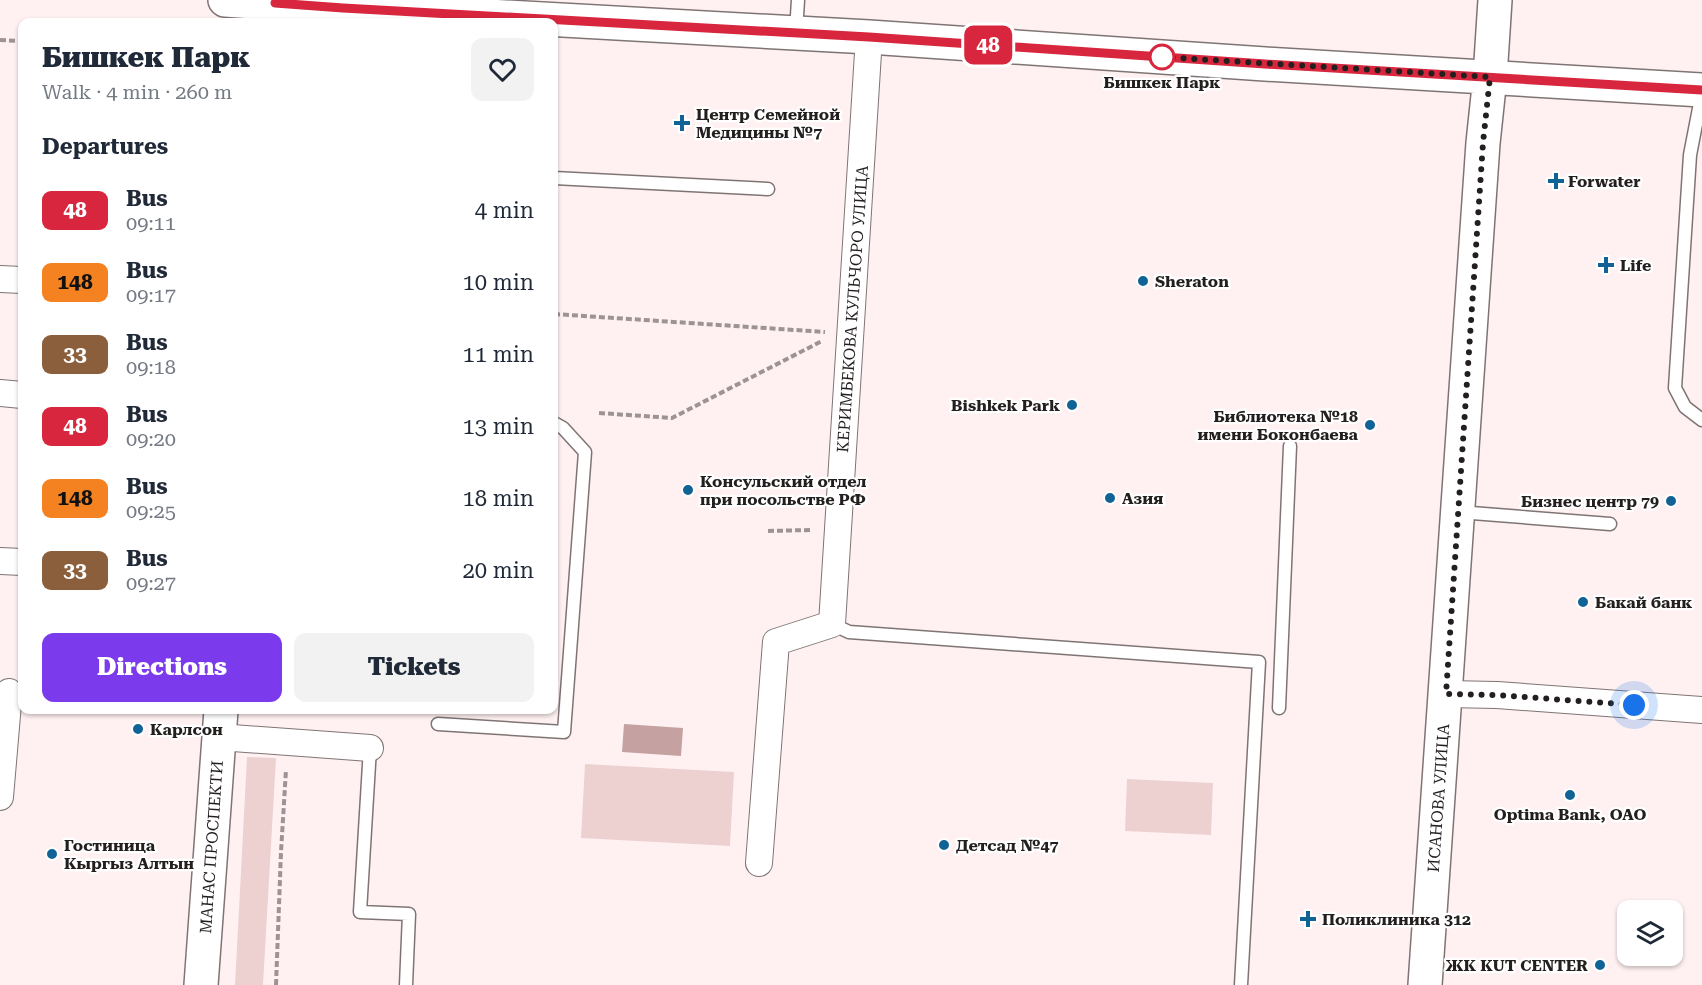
<!DOCTYPE html>
<meta charset="utf-8">
<style>
:root{--surface:#fff;--page:#f2f2f3;--text:#1f2937;--muted:#747a83;--accent:#7c3aed}
body{margin:0;font-family:"Roboto Serif",serif;background:var(--page);color:var(--text);height:100vh;display:flex;flex-direction:column;font-size:22px;white-space:nowrap}
*{box-sizing:border-box;margin:0}
p{font-size:20px;color:var(--muted)}
.icon{flex:none;width:33px;height:33px;fill:none;stroke:currentColor;stroke-width:2;stroke-linecap:round;stroke-linejoin:round}
.map{position:relative;flex:1;overflow:hidden}
.sheet{position:absolute;left:18px;top:18px;width:540px;height:696px;display:flex;flex-direction:column;background:var(--surface);border-radius:12px;box-shadow:0 2px 4px #0004}
.sheet>*{flex:none}
.badge{padding:0 12px;border-radius:9px;font-size:21px;line-height:39px}
.tools{position:absolute;left:1617px;top:900px;display:grid;gap:12px}
.tools a{display:grid;place-items:center;width:66px;height:66px;border-radius:12px;background:var(--surface);box-shadow:0 2px 4px #0004;font-size:30px}
.you{position:absolute;width:30px;height:30px;margin:-15px;border:4px solid #fff;border-radius:50%;background:#1a73e8;box-shadow:0 0 0 9px #1a73e833}
.map>.badge{position:absolute;translate:-50% -50%;box-shadow:0 0 0 3px #fff}
h2{padding:0 24px;font-size:22px;line-height:54px}
.round{display:grid;place-items:center;flex:none;width:63px;height:63px;border-radius:12px;background:var(--page)}
.head{display:flex;align-items:center;justify-content:space-between;height:102px;padding:0 24px}
h1{font-size:28px;font-weight:800;line-height:45px}
.primary-button{display:flex;gap:12px;margin-top:auto;padding:12px 24px}
.primary-button a{flex:1;height:69px;border-radius:12px;background:var(--accent);color:#fff;font-size:24px;font-weight:800;line-height:69px;text-align:center}
.primary-button a+a{background:var(--page);color:var(--text)}
ul{padding:0;list-style:none}
li{display:flex;align-items:center;gap:18px;height:72px;padding:0 24px}
li div{flex:1}
li b{display:block;font-size:22px}
li em{font-style:normal}
li .badge{min-width:66px;font-weight:700;text-align:center}
.map>svg:first-child{display:block}
.green{fill:#edd1d1}
.water{fill:#c6a1a2}
.lines{fill:none;stroke-linecap:round;stroke-linejoin:round}
.lane-casing{stroke:#7f7474;stroke-width:15}
.street-casing{stroke:#7f7474;stroke-width:28}
.secondary-casing{stroke:#7f7474;stroke-width:36}
.primary-casing{stroke:#7f7474;stroke-width:36}
.path{stroke:#9d9394;stroke-width:4;stroke-dasharray:6 3;stroke-linecap:butt}
.lane{stroke:#fff;stroke-width:12}
.street{stroke:#fff;stroke-width:26}
.secondary{stroke:#fff;stroke-width:33}
.primary{stroke:#fff;stroke-width:33}
.line-casing{stroke:#fff;stroke-width:14}
.line{stroke:#d7263d;stroke-width:9}
.walk{stroke:#241f1f;stroke-width:6;stroke-dasharray:0 10.8}
.stop-dot{fill:#fff;stroke:#d7263d;stroke-width:3}
.poi-dot{fill:#126395;stroke:#fff;stroke-width:2}
.labels{text-anchor:middle;stroke-width:4.5;stroke-linejoin:round;paint-order:stroke}
.stop-label{font-size:16px;font-weight:bold;fill:#241f1f;stroke:#fff}
.poi-label{font-size:16px;font-weight:bold;fill:#241f1f;stroke:#fff;text-anchor:start}
.street-label{font-size:16px;fill:#241f1f;stroke:#fff}
</style>
<div class="map">
<svg width="1702" height="985" viewBox="0 0 1702 985">
<rect width="100%" height="100%" fill="#fff1f2"/>
<path class="green" d="M247,757L276,758L263,985H235Z
M585,764L734,772L730,846L581,838Z
M1127,779L1213,783L1211,835L1125,831Z"/>
<path class="water" d="M624,724L683,728L681,756L622,752Z"/>
<g class="lines">
<g class="lane-casing">
<path id="lane" d="M796,32L798,0
M1702,93L1690,155L1675,388L1685,407L1702,420
M554,178L768,189
M1459,512L1610,524
M832,624L849,632L1259,662L1241,985
M1279,708L1290,446
M438,724L564,732L585,452L563,428L554,423
M370,748L360,912L409,914L406,985"/>
</g>
<g class="street-casing">
<path id="street" d="M0,279L22,280
M0,393L22,395
M0,561L22,562
M1446,694L1497,695L1702,710
M219,737L370,748
M0,797L9,692
M759,863L776,642L832,624L869,37"/>
</g>
<g class="secondary-casing">
<path id="secondary" d="M225,0L343,8L869,37L1265,64L1702,90
M1425,985L1483,143L1490,77L1495,0"/>
</g>
<g class="primary-casing">
<path id="primary" d="M273,22L275,0
M201,985L221,710"/>
</g>
<path class="path" d="M0,40L22,41
M554,314L825,332
M599,413L672,418L822,341
M768,531L811,530
M276,985L281,852L286,770"/>
<use href="#lane" class="lane"/>
<use href="#street" class="street"/>
<use href="#secondary" class="secondary"/>
<use href="#primary" class="primary"/>
</g>
<g class="lines">
<g class="line-casing">
<path id="line" d="M275,3L343,8L869,37L1265,64L1702,90"/>
</g>
<use href="#line" class="line"/>
<path class="walk" d="M1162,57L1490,77L1483,143L1446,694L1497,695L1634,705"/>
</g>
<circle class="stop-dot" cx="1162" cy="57" r="12"/>
<g class="poi-dot">
<path d="M679 114h6v6h6v6h-6v6h-6v-6h-6v-6h6z"/>
<path d="M1553 172h6v6h6v6h-6v6h-6v-6h-6v-6h6z"/>
<path d="M1603 256h6v6h6v6h-6v6h-6v-6h-6v-6h6z"/>
<circle cx="1143" cy="281" r="6"/>
<circle cx="1072" cy="405" r="6"/>
<circle cx="1370" cy="425" r="6"/>
<circle cx="688" cy="490" r="6"/>
<circle cx="1110" cy="498" r="6"/>
<circle cx="1671" cy="501" r="6"/>
<circle cx="1583" cy="602" r="6"/>
<circle cx="138" cy="729" r="6"/>
<circle cx="1570" cy="795" r="6"/>
<circle cx="944" cy="845" r="6"/>
<circle cx="52" cy="854" r="6"/>
<path d="M1305 910h6v6h6v6h-6v6h-6v-6h-6v-6h6z"/>
<circle cx="1600" cy="965" r="6"/>
</g>
<g class="labels">
<g class="stop-label">
<text x="1162" y="88">Бишкек Парк</text>
</g>
<g class="poi-label">
<text x="696" y="120">Центр Семейной<tspan x="696" dy="18">Медицины №7</tspan></text>
<text x="1568" y="187">Forwater</text>
<text x="1620" y="271">Life</text>
<text x="1155" y="287">Sheraton</text>
<text x="1060" y="411" text-anchor="end">Bishkek Park</text>
<text x="1358" y="422" text-anchor="end">Библиотека №18<tspan x="1358" dy="18">имени Боконбаева</tspan></text>
<text x="700" y="487">Консульский отдел<tspan x="700" dy="18">при посольстве РФ</tspan></text>
<text x="1122" y="504">Азия</text>
<text x="1659" y="507" text-anchor="end">Бизнес центр 79</text>
<text x="1595" y="608">Бакай банк</text>
<text x="150" y="735">Карлсон</text>
<text x="1570" y="820" text-anchor="middle">Optima Bank, ОАО</text>
<text x="64" y="851">Гостиница<tspan x="64" dy="18">Кыргыз Алтын</tspan></text>
<text x="956" y="851">Детсад №47</text>
<text x="1322" y="925">Поликлиника 312</text>
<text x="1588" y="971" text-anchor="end">ЖК KUT CENTER</text>
</g>
<g class="street-label">
<text transform="translate(852 309) rotate(-86)" y="6">КЕРИМБЕКОВА КУЛЬЧОРО УЛИЦА</text>
<text transform="translate(1438 798) rotate(-86)" y="6">ИСАНОВА УЛИЦА</text>
<text transform="translate(211 847) rotate(-86)" y="6">МАНАС ПРОСПЕКТИ</text>
</g>
</g>
</svg>
<div class="tools">
<a><svg class="icon" aria-label="layers" viewBox="0 0 24 24"><path d="M12 4l9 5-9 5-9-5zM3 14l9 5 9-5"/></svg></a>
</div>
<div class="you" style="left:1634px;top:705px"></div>
<b class="badge" style="left:988px;top:45px;background:#d7263d;color:#fff">48</b>
<section class="sheet">
<div class="head"><div><h1>Бишкек Парк</h1><p>Walk · 4 min · 260 m</p></div><a class="round"><svg class="icon" aria-label="heart" viewBox="0 0 24 24"><path d="M12 20l-8-8c-3-5 5-10 8-4 3-6 11-1 8 4z"/></svg></a></div>
<h2>Departures</h2>
<ul>
<li><span class="badge" style="background:#d7263d;color:#fff">48</span><div><b>Bus</b><p>09:11</p></div><em>4 min</em></li>
<li><span class="badge" style="background:#f58220;color:#111">148</span><div><b>Bus</b><p>09:17</p></div><em>10 min</em></li>
<li><span class="badge" style="background:#8b5e3c;color:#fff">33</span><div><b>Bus</b><p>09:18</p></div><em>11 min</em></li>
<li><span class="badge" style="background:#d7263d;color:#fff">48</span><div><b>Bus</b><p>09:20</p></div><em>13 min</em></li>
<li><span class="badge" style="background:#f58220;color:#111">148</span><div><b>Bus</b><p>09:25</p></div><em>18 min</em></li>
<li><span class="badge" style="background:#8b5e3c;color:#fff">33</span><div><b>Bus</b><p>09:27</p></div><em>20 min</em></li>
</ul>
<div class="primary-button"><a>Directions</a><a>Tickets</a></div>
</section>
</div>
